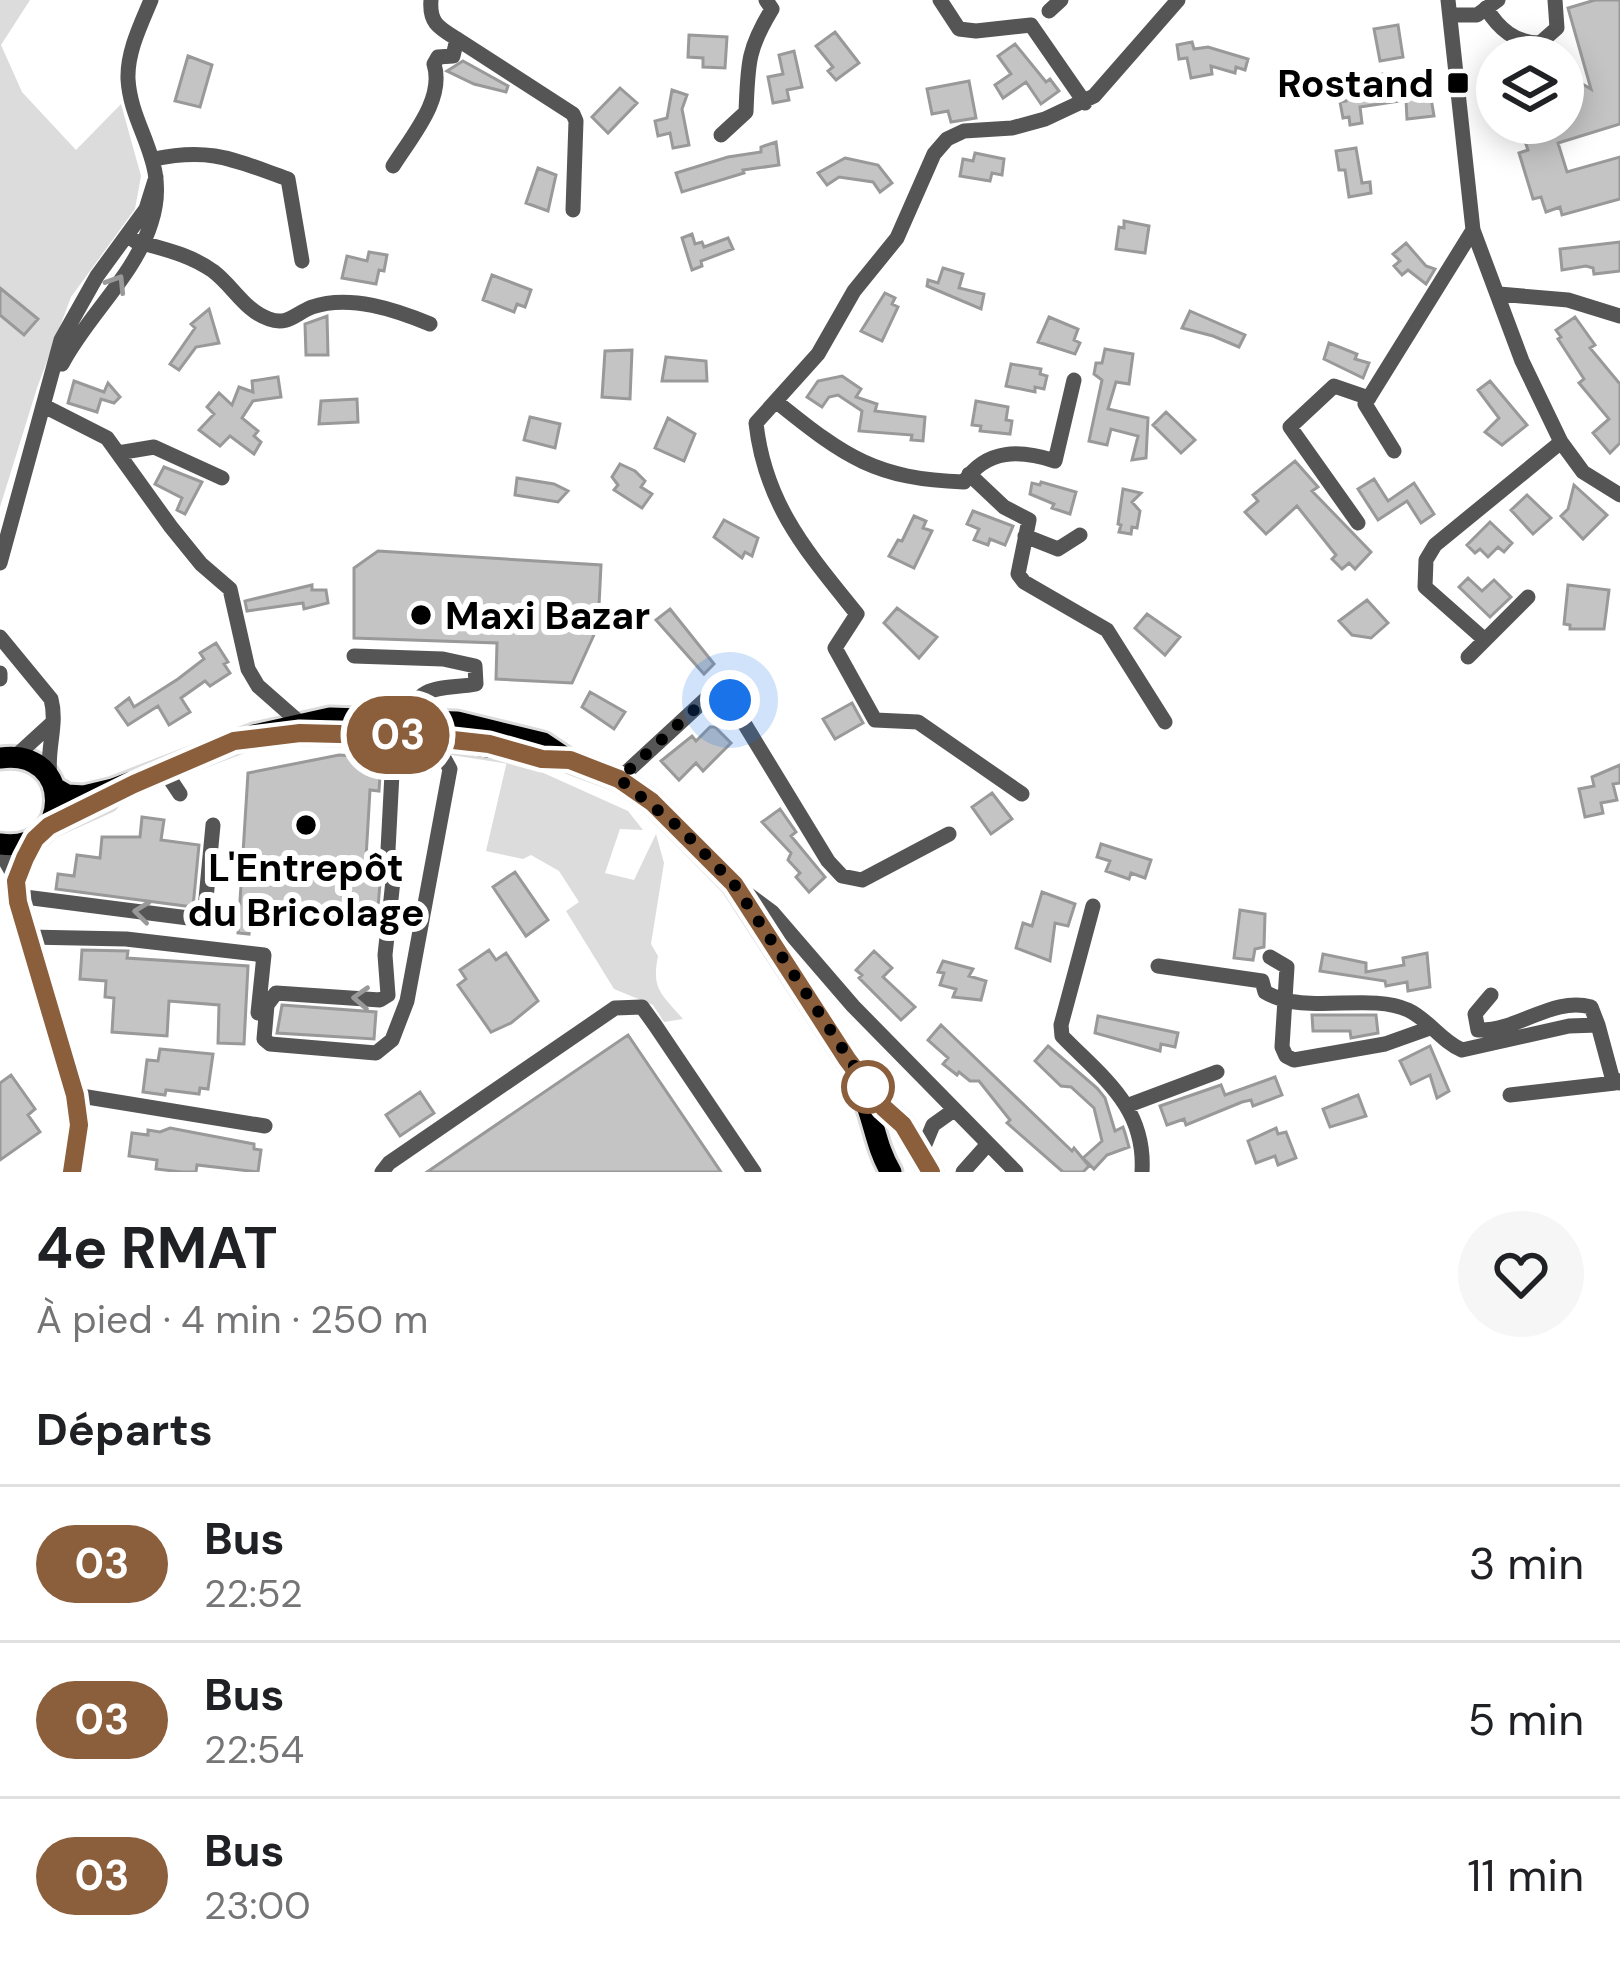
<!DOCTYPE html>
<html lang="fr">
<meta charset="utf-8">
<style>
:root{--surface:#fff;--page:#f6f6f6;--text:#202124;--muted:#757577;--line:#e0e0e0}
body{margin:0;font-family:"DM Sans",sans-serif;background:var(--page);color:var(--text);height:100vh;display:flex;flex-direction:column;font-size:45px;white-space:nowrap}
*{box-sizing:border-box;margin:0}
p{font-size:39px;color:var(--muted)}
.icon{flex:none;width:66px;height:66px;fill:none;stroke:currentColor;stroke-width:2;stroke-linecap:round;stroke-linejoin:round}
.map{position:relative;height:1172px;overflow:hidden}
.sheet{display:flex;flex-direction:column;background:var(--surface);flex:1}
.sheet>*{flex:none}
.badge{padding:0 24px;border-radius:39px;font-size:42px;line-height:78px}
.tools{position:absolute;left:1476px;top:36px;display:grid;gap:24px}
.tools a{display:grid;place-items:center;width:108px;height:108px;border-radius:50%;background:var(--surface);box-shadow:0 6px 30px #0003;font-size:60px}
.you{position:absolute;width:60px;height:60px;margin:-30px;border:9px solid #fff;border-radius:50%;background:#1a73e8;box-shadow:0 0 0 18px #1a73e833}
.map>.badge{position:absolute;translate:-50% -50%;box-shadow:0 0 0 6px #fff}
h2{padding:0 36px;font-size:45px;line-height:108px}
.round{display:grid;place-items:center;flex:none;width:126px;height:126px;border-radius:63px;background:var(--page)}
.summary{display:flex;align-items:center;justify-content:space-between;height:204px;padding:0 36px}
h1{font-size:57px;font-weight:700;line-height:90px}
ul{padding:0;list-style:none}
li{display:flex;align-items:center;gap:36px;height:156px;padding:0 36px;border-top:3px solid var(--line)}
li div{flex:1}
li b{display:block;font-size:45px}
li em{font-style:normal}
li .badge{min-width:132px;font-weight:700;text-align:center}
.map>svg:first-child{display:block}
.green{fill:#dcdcdc}
.building{fill:#c4c4c4;stroke:#999;stroke-width:3}
.lines{fill:none;stroke-linecap:round;stroke-linejoin:round}
.major-casing{stroke:#dbdbdb;stroke-width:27}
.minor{stroke:#555;stroke-width:15}
.major{stroke:#000;stroke-width:21}
.oneway{stroke:#999}
.line-casing{stroke:#fff;stroke-width:27}
.line{stroke:#8b5e3c;stroke-width:18}
.walk{stroke:#000;stroke-width:12;stroke-dasharray:0 21.6}
.poi-dot{fill:#000;stroke:#fff;stroke-width:4.5}
.stop-dot{fill:#fff;stroke:#8b5e3c;stroke-width:6}
.labels{text-anchor:middle;stroke-width:12;stroke-linejoin:round;paint-order:stroke}
.poi-label{font-size:39px;font-weight:bold;fill:#000;stroke:#fff;text-anchor:end}
</style>
<div class="map">
<svg width="1620" height="1172" viewBox="0 0 1620 1172">
<rect width="100%" height="100%" fill="#fff"/>
<path class="green" d="M0,0H30L1,45L22,92L76,150L121,104L141,176L135,209L71,297L37,388L0,507Z
M508,757L628,811L643,830L620,829L605,873L634,880L656,834L664,863L651,944L658,956C651,990 662,994 683,1019L664,1022L653,1005L614,989L566,911L579,902L559,871L531,855L523,859L486,851Z"/>
<path class="building" d="M1595,0H1620V124L1558,143L1567,172L1620,157V199L1562,215L1560,207L1546,212L1541,197L1533,199L1519,153L1528,150L1523,136L1538,131L1535,123H1563V82L1574,79L1591,89L1568,8Z
M1398,25L1403,57L1380,61L1374,29Z
M835,32L859,63L836,80L828,71L833,67L816,46Z
M689,35L727,37L725,68L703,67V58L688,57Z
M1192,42L1194,49L1208,47L1248,59L1245,70L1236,67L1235,73L1211,66L1212,74L1191,78L1187,58L1179,59L1177,45Z
M1015,44L1046,82L1050,79L1059,91L1041,104L1026,82L1003,98L995,85L1011,74L998,56Z
M794,51L802,87L787,90L789,100L773,103L768,77L783,74L779,55Z
M188,56L212,65L200,107L175,101Z
M463,61L508,86L506,92L474,84L447,71Z
M1383,74L1386,91L1429,86L1434,116L1407,119L1406,100L1360,107L1362,123L1350,125L1349,117L1343,118L1340,102L1346,101L1343,81Z
M969,81L976,118L951,122L948,111L932,114L927,89Z
M620,88L637,103L608,133L592,117Z
M672,90L687,95L682,109L689,145L673,148L670,133L658,136L655,121L667,118Z
M776,142L779,165L743,170L744,173L682,192L676,173L728,157L761,152V147Z
M1356,148L1362,183L1370,182L1371,193L1349,197L1345,170H1339L1336,151Z
M975,153L1004,159L1002,175L992,173L990,181L960,176L963,159L973,161Z
M845,158L878,165L892,183L880,192L873,182L839,177L827,185L818,173Z
M538,168L556,175L548,211L526,203Z
M1124,221L1149,226L1145,253L1116,249L1119,227L1124,228Z
M692,234L695,244L702,242L704,247L728,238L733,249L701,261L702,266L692,270L682,238Z
M1620,242V271L1594,274L1593,268L1586,266L1562,270L1560,249Z
M1406,243L1426,266L1435,269L1426,284L1408,270L1402,275L1394,266L1400,261L1393,254Z
M369,252L387,255L384,271L379,270L376,284L342,278L347,256L367,261Z
M943,268L963,274L959,288L984,294L981,309L927,286L928,280L938,283Z
M492,275L531,290L525,307L517,304L514,312L483,300Z
M0,288L38,319L24,335L0,315Z
M885,293L895,298L892,304L898,307L882,341L861,331Z
M209,309L219,343L196,347L179,370L170,364L195,328L191,324Z
M1190,311L1245,335L1239,347L1213,336L1182,328Z
M327,316L328,355H306L305,324Z
M1049,317L1078,329L1074,340L1080,343L1075,354L1038,342Z
M1575,317L1595,345L1590,348L1620,384V443L1610,453L1593,433L1609,419L1579,383L1584,379L1558,339L1561,337L1556,330Z
M1329,343L1357,354L1355,359L1369,363L1363,378L1324,359Z
M1105,349L1133,354L1129,384L1116,382L1108,409L1148,418L1146,458L1132,460L1138,436L1111,429L1107,445L1089,441L1102,380L1094,374L1096,363H1102Z
M632,350L630,399L602,397L605,351Z
M666,357L706,361L707,381H662Z
M1011,364L1041,369L1040,374L1047,376L1044,389L1035,387V392L1006,386Z
M842,376L861,389L856,397L877,404L875,411L925,417L923,441L911,440L912,435L859,431L862,411L838,395L829,397L822,407L807,397L818,381Z
M278,377L281,397L253,401L242,418L258,431L254,436L261,442L254,454L230,436L220,446L199,430L214,414L207,407L219,393L232,405L239,387L253,392L252,381Z
M74,381L104,392L108,383L120,397L114,403L101,399L97,412L68,403Z
M1490,381L1527,425L1502,445L1485,432L1499,418L1478,390Z
M357,399L358,422L319,424L321,401Z
M976,401L1008,407L1006,420L1012,421L1010,434L980,431L981,426L972,425Z
M1166,412L1195,440L1181,453L1153,425Z
M530,417L560,424L555,448L524,440Z
M668,418L695,434L684,461L655,448Z
M1295,461L1318,487L1312,491L1371,552L1355,569L1349,563L1342,569L1332,559L1336,555L1297,506L1266,534L1245,512L1258,501L1253,495Z
M620,464L635,471L645,481L641,487L652,494L642,508L614,490L618,485L612,477Z
M164,467L202,482L185,514L177,510L182,498L155,484Z
M517,478L554,484L568,491L558,502L515,495Z
M1374,479L1388,501L1414,483L1434,514L1421,523L1407,501L1378,520L1358,489Z
M1041,482L1076,492L1070,514L1052,508L1054,504L1030,494L1032,483L1040,485Z
M1574,485L1607,515L1583,539L1561,516L1568,509Z
M1123,489L1141,493L1132,502L1140,511L1137,528L1132,527L1131,534L1119,532L1121,525L1118,524Z
M1527,495L1551,518L1533,534L1511,510Z
M973,511L1013,526L1005,545L990,539L988,545L974,540L979,529L967,524Z
M914,516L926,521L923,528L932,531L914,568L889,556L898,540L902,541Z
M724,520L758,538L752,556L745,552L742,558L714,537Z
M1490,522L1512,543L1504,552L1498,547L1488,557L1480,549L1475,553L1467,545Z
M378,551L601,565L598,626L572,683L496,679L497,643L354,638V568Z
M1468,578L1482,591L1494,580L1511,597L1490,617L1459,587Z
M312,585V590H326L328,603L304,609L303,603L247,611L245,601Z
M1568,585L1609,590L1604,629H1570V625L1564,624Z
M1367,600L1388,623L1371,638L1352,635L1339,621Z
M897,608L937,637L919,658L884,623Z
M670,609L714,664L704,674L656,620Z
M1147,614L1180,637L1165,655L1135,628Z
M216,643L228,662L224,664L230,673L210,686L205,681L181,698L190,712L169,725L158,706L128,725L116,708L129,698L134,707L178,679L204,659L200,653Z
M590,692L625,712L614,729L582,707Z
M852,703L863,723L835,739L823,719Z
M710,727H715L731,743L703,771L696,763L679,780L661,761L692,736L696,741Z
M339,755L381,758L379,791L370,790L366,858L378,859L381,871L377,920L251,912L249,934L238,933L248,773Z
M1620,765V783L1613,784L1617,800L1601,803L1603,813L1585,817L1579,789L1594,786L1592,777Z
M992,793L1012,819L991,834L972,807Z
M780,809L796,832L791,836L825,877L809,892L796,877L800,873L788,860L791,853L762,822Z
M142,817L164,820L161,840L199,845L193,907L56,889L58,874L74,876L77,855L100,858L102,837H140Z
M1101,844L1151,860L1145,878L1131,873L1129,879L1106,871L1110,861L1097,857Z
M515,872L548,920L526,936L493,887Z
M1042,892L1075,904L1068,926L1055,923L1050,961L1016,948L1023,923L1032,926Z
M1240,910L1265,914L1264,947L1255,949L1253,960L1234,958Z
M82,950L128,951L127,958L248,966L244,1044L218,1043L219,1005L169,1001L167,1036L112,1032L114,998L105,997L106,981L80,979Z
M489,950L496,960L506,953L538,1001L511,1023L491,1032L458,985L466,979L460,970Z
M874,951L892,968L883,977L915,1007L901,1020L859,978L862,975L856,970Z
M1427,953L1430,987L1408,991L1407,982L1386,986L1385,981L1320,971L1323,954L1366,963V972L1404,965L1403,958Z
M943,961L973,969L969,976L986,981L981,1000L953,997L956,989L940,985L944,973L938,972Z
M282,1005L376,1012L374,1039L277,1033Z
M1312,1015H1376L1378,1033L1351,1038L1350,1031H1313Z
M1098,1016L1178,1033L1175,1047L1161,1044L1160,1051L1095,1033Z
M941,1025L1072,1151L1074,1148L1089,1166L1083,1172H1063L1007,1123L1010,1120L979,1081H970L959,1072L957,1075L943,1064L948,1058L928,1040Z
M628,1035L721,1172H427Z
M1048,1046L1097,1088L1105,1098L1115,1131L1123,1127L1125,1133L1129,1147L1107,1155L1094,1169L1083,1158L1102,1141L1094,1108L1071,1087L1061,1086L1035,1061Z
M1430,1046L1449,1091L1437,1098L1430,1075L1411,1084L1400,1061Z
M160,1049L213,1054L208,1089L200,1088L199,1094L166,1090L165,1095L143,1092L147,1060L158,1061Z
M11,1075L35,1109L28,1115L40,1132L0,1160V1083Z
M1275,1077L1282,1095L1253,1106L1251,1100L1242,1102L1186,1125L1184,1119L1167,1125L1160,1106L1221,1085L1225,1095Z
M420,1092L434,1113L400,1136L386,1115Z
M1358,1095L1366,1116L1330,1127L1323,1109Z
M170,1128L254,1144V1149L261,1150L258,1172L197,1165L196,1172H182L156,1169L157,1160L129,1156L132,1133L148,1135V1130L160,1132Z
M1276,1128L1278,1134L1286,1132L1296,1158L1278,1165L1275,1156L1256,1163L1248,1141Z"/>
<g class="lines">
<g class="major-casing">
<path id="major" d="M300,733L417,736L526,753
M0,758C75,747 73,855 0,844
M55,788L67,795L84,796L113,789L254,735L330,718L457,722L543,743L570,761L619,779L652,802L733,884L847,1059L884,1108L903,1125L931,1172
M49,826L107,800
M862,1093C874,1119 876,1148 891,1172"/>
</g>
<path class="minor" d="M940,0L959,29L976,31L1031,25L1085,103
M1448,0L1473,230L1522,361L1561,442L1583,472L1620,495
M1486,8C1499,29 1515,43 1540,43L1557,28L1555,0
M1049,11L1061,0
M1452,15H1477L1498,0
M457,39L573,114L576,121L573,210
M721,135L746,112C748,64 747,50 772,9L766,0
M154,159C211,147 234,160 288,179L302,261
M393,166C411,137 445,99 434,64L438,57L453,56L457,39C439,28 429,23 431,0
M135,241C163,249 189,254 213,271C233,286 245,311 269,319C288,326 296,313 312,307C350,294 396,310 430,324
M1499,294L1568,300L1620,316
M62,364C87,316 135,275 151,223C171,162 131,131 128,79C127,52 141,24 151,0
M778,403C845,457 876,479 964,482C987,448 1021,450 1055,461L1074,380
M46,407L107,438L171,527L201,564L230,589L248,669L258,686L299,722
M1394,451L1365,404L1473,230
M118,453L154,447L222,478
M969,474L1004,507L1029,520L1018,574L1024,582L1107,630L1165,722
M1358,523L1290,427L1334,386L1369,398
M1025,536L1058,549L1080,535
M0,563L61,340L97,276L146,209L156,177
M0,637L51,699C58,725 46,750 50,776
M1485,640L1425,587L1426,560L1435,545L1561,442
M354,656L443,659L475,666L476,684C447,690 415,681 410,720
M1468,657L1528,597
M0,673V679
M394,735L388,850L394,871L385,955L388,995L380,1000L276,993L267,1005L264,1039L270,1044L376,1053L392,1040L407,1001L450,769L444,758L414,753V746L427,737
M16,756L51,724
M164,770L180,794
M619,779L709,696L720,695L730,700L828,861L842,876L862,880L949,834
M1022,794L918,722L875,720L835,648L857,614C808,553 765,505 756,423L818,354L854,291L897,238L934,154L947,139L964,131L1012,128L1045,119L1094,96L1178,0
M34,840L17,881V896L75,1095L79,1125L72,1172
M0,851L17,881
M741,889L772,912L853,1006L1016,1172
M17,896L204,920L213,825
M1093,906L1061,1025L1062,1036C1103,1078 1146,1107 1142,1172
M28,937L126,939L264,955L258,1013
M1270,957L1287,967L1282,1047L1286,1056L1294,1060L1385,1044L1430,1028
M1158,966L1262,981L1265,992C1305,1016 1368,992 1408,1010C1428,1019 1441,1041 1462,1050L1569,1026L1598,1025L1612,1077L1620,1083
M1491,995L1475,1014L1478,1030C1517,1032 1553,996 1591,1007L1598,1025
M75,1095L265,1126
M1510,1095L1615,1083
M1129,1105L1217,1072
M921,1154L933,1125L954,1110
M382,1172L389,1163L615,1008L642,1007L655,1025L754,1172
M963,1172L988,1144"/>
<use href="#major" class="major"/>
</g>
<defs><path id="oneway-chevron" d="M-2-3.5L2.5 0L-2 3.5" fill="none" stroke-width="1.6" stroke-linecap="round" stroke-linejoin="round" transform="scale(3)"/></defs>
<g class="oneway">
<use href="#oneway-chevron" transform="translate(117 283) rotate(-58)"/>
<use href="#oneway-chevron" transform="translate(142 912) rotate(-173)"/>
<use href="#oneway-chevron" transform="translate(361 998) rotate(-177)"/>
</g>
<g class="lines">
<g class="line-casing">
<path id="line" d="M72,1172L79,1125L75,1095L18,902L16,881L25,858L35,839L49,826L134,784L234,741L300,733L417,736L489,744L542,759L570,760L619,779L652,802L734,884L847,1059L884,1108L903,1125L931,1172"/>
</g>
<use href="#line" class="line"/>
<path class="walk" d="M730,700L720,695L709,696L619,779L680,828L734,884L868,1087"/>
</g>
<g class="poi-dot">
<rect x="1446" y="71" width="24" height="24" rx="6"/>
<circle cx="421" cy="615" r="12"/>
<circle cx="306" cy="825" r="12"/>
</g>
<circle class="stop-dot" cx="868" cy="1087" r="24"/>
<g class="labels">
<g class="poi-label">
<text x="1434" y="97">Rostand</text>
<text x="445" y="629" text-anchor="start">Maxi Bazar</text>
<text x="306" y="881" text-anchor="middle">L'Entrepôt<tspan x="306" dy="45">du Bricolage</tspan></text>
</g>
</g>
</svg>
<div class="tools">
<a><svg class="icon" aria-label="layers" viewBox="0 0 24 24"><path d="M12 4l9 5-9 5-9-5zM3 14l9 5 9-5"/></svg></a>
</div>
<div class="you" style="left:730px;top:700px"></div>
<b class="badge" style="left:398px;top:735px;background:#8b5e3c;color:#fff">03</b>
</div>
<section class="sheet">
<div class="summary"><div><h1>4e RMAT</h1><p>À pied · 4 min · 250 m</p></div><a class="round"><svg class="icon" aria-label="heart" viewBox="0 0 24 24"><path d="M12 20l-8-8c-3-5 5-10 8-4 3-6 11-1 8 4z"/></svg></a></div>
<h2>Départs</h2>
<ul>
<li><span class="badge" style="background:#8b5e3c;color:#fff">03</span><div><b>Bus</b><p>22:52</p></div><em>3 min</em></li>
<li><span class="badge" style="background:#8b5e3c;color:#fff">03</span><div><b>Bus</b><p>22:54</p></div><em>5 min</em></li>
<li><span class="badge" style="background:#8b5e3c;color:#fff">03</span><div><b>Bus</b><p>23:00</p></div><em>11 min</em></li>
</ul>
</section>
